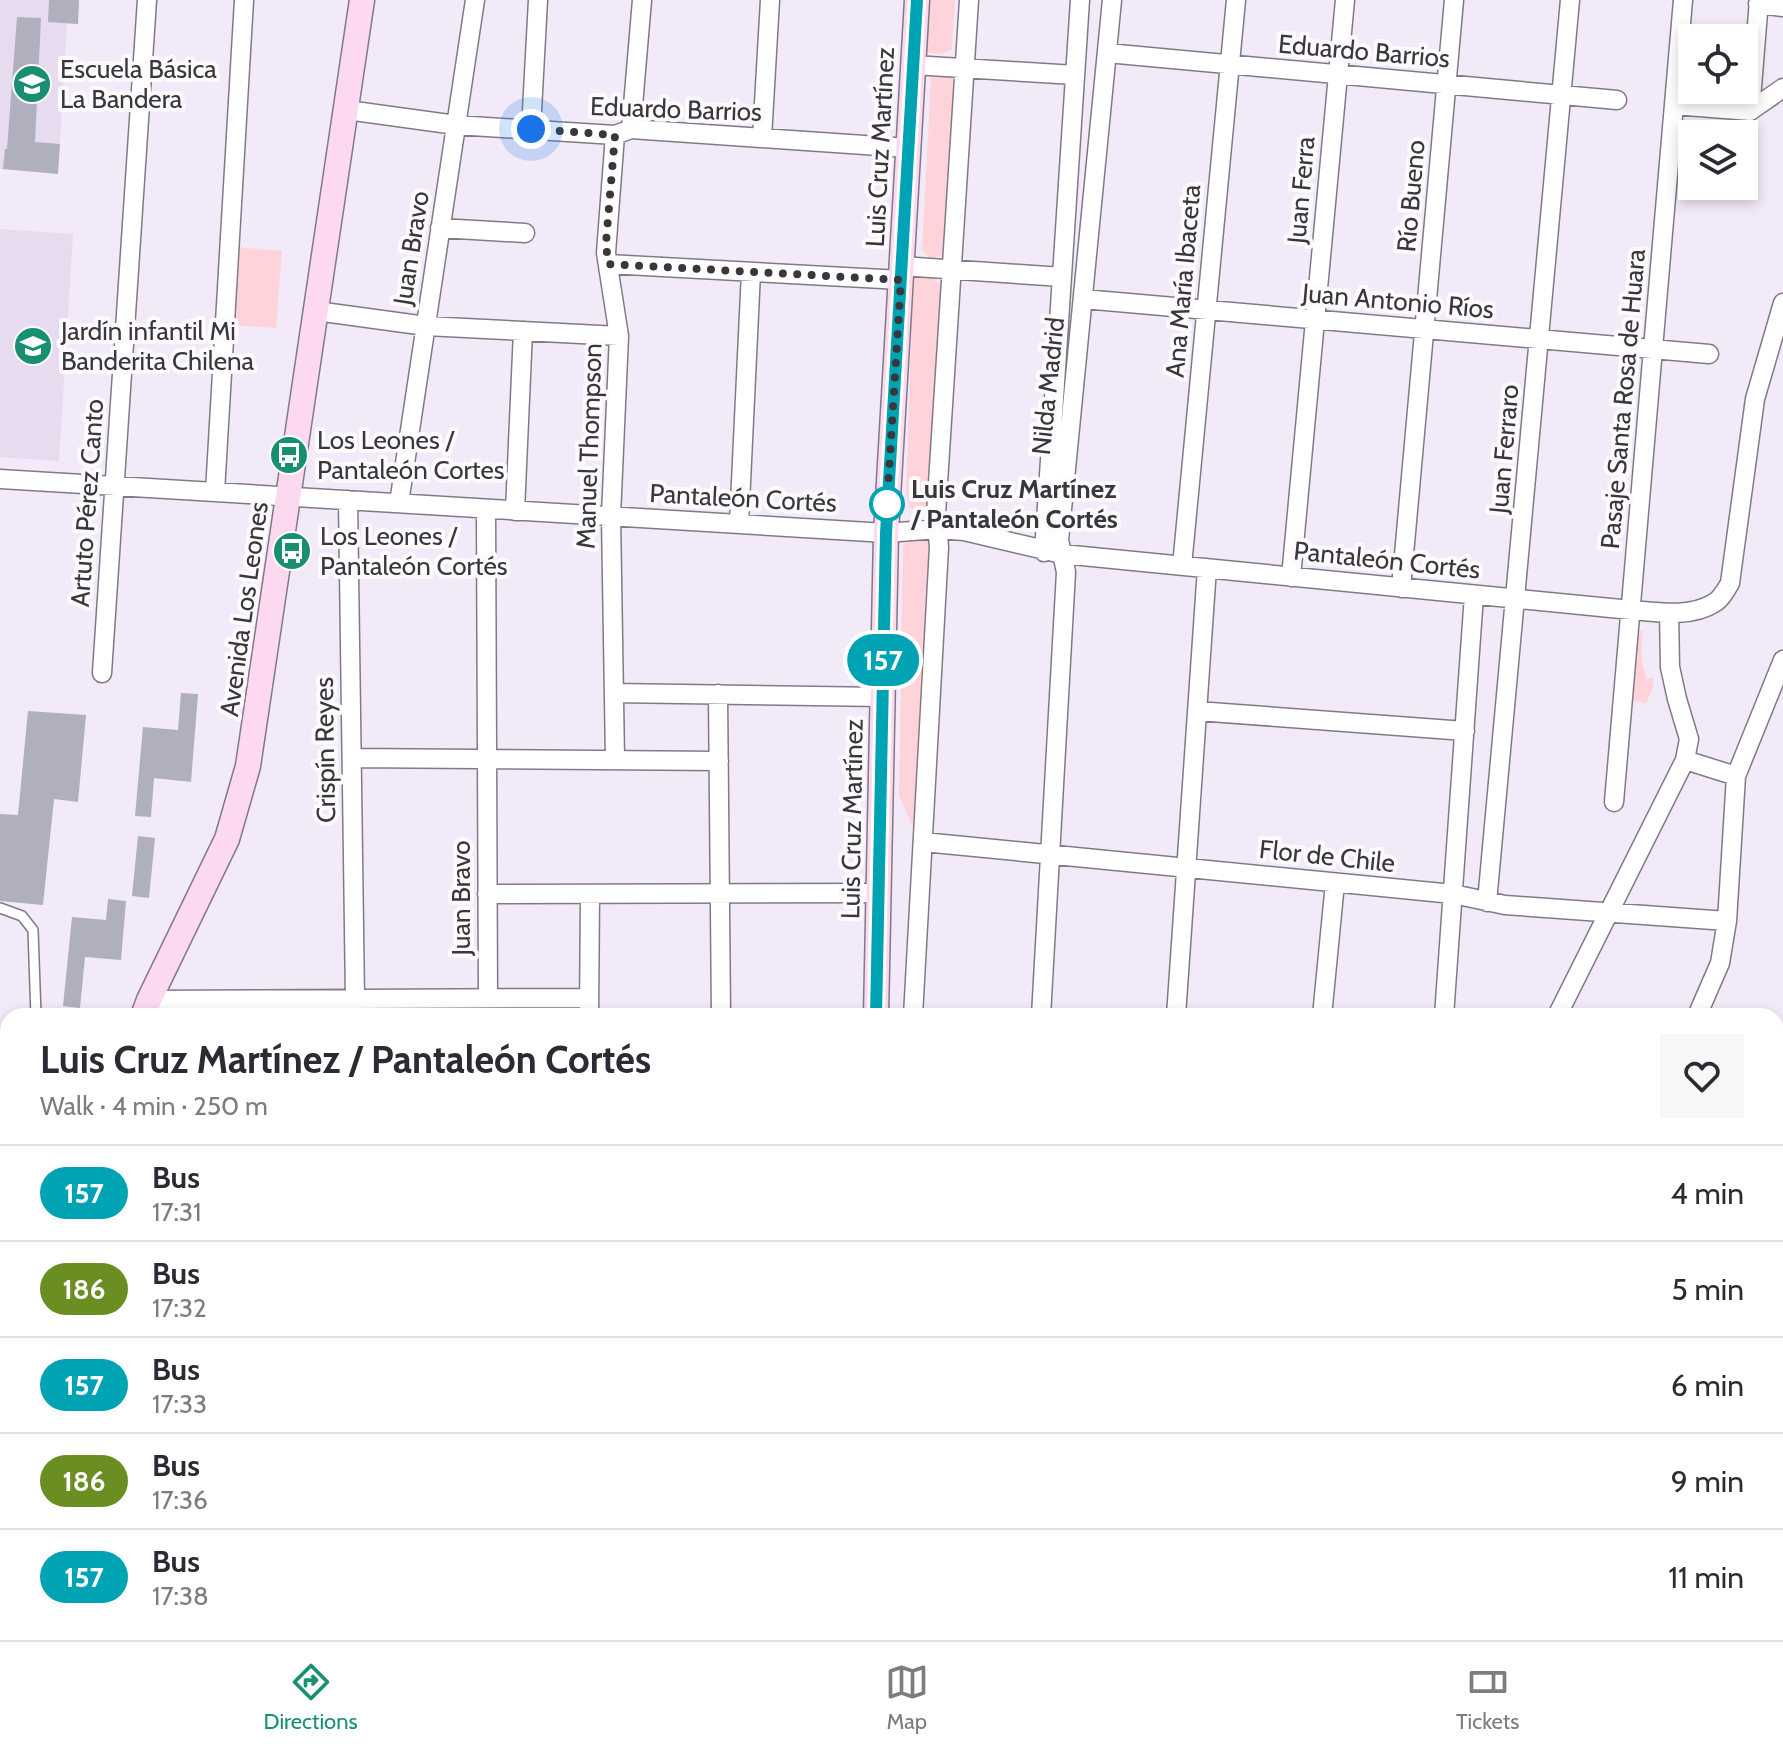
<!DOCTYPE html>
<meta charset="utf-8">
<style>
:root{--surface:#fff;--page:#f7f7f7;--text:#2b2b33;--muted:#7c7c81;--line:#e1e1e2;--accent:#198f71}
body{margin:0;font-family:Cabin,sans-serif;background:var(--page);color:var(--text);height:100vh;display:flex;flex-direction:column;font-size:30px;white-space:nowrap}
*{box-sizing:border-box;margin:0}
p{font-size:26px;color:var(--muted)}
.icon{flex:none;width:44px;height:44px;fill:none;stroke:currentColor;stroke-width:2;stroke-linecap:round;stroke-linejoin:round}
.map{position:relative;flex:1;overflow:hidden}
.panel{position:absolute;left:0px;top:1008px;width:1784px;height:632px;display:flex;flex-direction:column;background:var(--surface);border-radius:24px 24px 0 0;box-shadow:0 4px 12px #0003}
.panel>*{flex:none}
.badge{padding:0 16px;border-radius:26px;font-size:28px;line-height:52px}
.buttons{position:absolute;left:1678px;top:24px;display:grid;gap:16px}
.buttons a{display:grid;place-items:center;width:80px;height:80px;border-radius:0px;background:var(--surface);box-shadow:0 4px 12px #0003;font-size:40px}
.you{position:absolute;width:40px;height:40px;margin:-20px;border:6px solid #fff;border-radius:50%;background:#1a73e8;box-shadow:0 0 0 12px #1a73e833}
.map>.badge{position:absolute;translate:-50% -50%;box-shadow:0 0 0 4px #fff}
.round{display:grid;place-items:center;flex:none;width:84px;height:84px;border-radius:0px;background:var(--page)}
.headline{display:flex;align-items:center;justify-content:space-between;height:136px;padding:0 40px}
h1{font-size:38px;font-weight:700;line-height:60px}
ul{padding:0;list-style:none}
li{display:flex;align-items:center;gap:24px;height:96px;padding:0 40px;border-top:2px solid var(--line)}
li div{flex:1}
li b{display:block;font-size:30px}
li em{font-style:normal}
li .badge{min-width:88px;font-weight:700;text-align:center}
.tab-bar{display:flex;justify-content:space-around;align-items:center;height:112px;border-top:2px solid var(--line);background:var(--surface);font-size:22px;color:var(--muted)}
.tab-bar a{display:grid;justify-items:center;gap:4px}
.tab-bar .active{color:var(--accent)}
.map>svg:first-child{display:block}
.built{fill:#e7dbef}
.green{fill:#ffd3d9}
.building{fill:#afafbd}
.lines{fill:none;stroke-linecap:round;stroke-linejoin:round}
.lane-casing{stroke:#817a86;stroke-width:12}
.street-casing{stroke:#817a86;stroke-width:21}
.secondary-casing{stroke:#817a86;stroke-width:27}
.lane{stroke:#fff;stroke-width:9}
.street{stroke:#fff;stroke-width:18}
.secondary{stroke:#fcd8f1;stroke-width:24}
.line-casing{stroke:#fff;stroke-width:18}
.line{stroke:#00a3b4;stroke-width:12}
.walk{stroke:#39363c;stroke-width:8;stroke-dasharray:0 14.4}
.stop-dot{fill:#fff;stroke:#00a3b4;stroke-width:4}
.labels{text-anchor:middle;stroke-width:8;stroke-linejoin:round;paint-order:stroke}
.street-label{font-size:26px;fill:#39363c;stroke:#fcfafd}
.poi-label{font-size:26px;fill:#39363c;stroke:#fcfafd;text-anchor:start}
.stop-label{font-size:26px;font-weight:bold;fill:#39363c;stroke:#fcfafd;text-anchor:start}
</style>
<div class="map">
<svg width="1783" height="1640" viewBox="0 0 1783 1640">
<rect width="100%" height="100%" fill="#f2eaf8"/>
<path class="built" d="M0,0H79L78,24L67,23L58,174L0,169Z
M0,229L73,234L59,461L0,457Z"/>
<path class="green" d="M926,0H955L952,49C942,56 933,55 923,50Z
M934,71L954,73L943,255L931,259L922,250L931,77Z
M237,247L282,251L276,328L231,325Z
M921,276L934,278L941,286L928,510L918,511L910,508L906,493L913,286L915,278Z
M925,534L929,543L913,827L899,795L903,546L908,538Z
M1635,631H1643C1641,647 1640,664 1647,678H1654L1652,690L1646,703L1629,700Z"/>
<path class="building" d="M49,0H79L78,24L48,22Z
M17,17L41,18L35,142L60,144L58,174L3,169L5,149H7Z
M181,693L198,694L191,782L154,778L151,817L135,816L143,727L178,730Z
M28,711L86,715L78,802L54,799L43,905L0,901V814L18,815Z
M138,836L155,838L149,898L132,896Z
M108,899L126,901L121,960L85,957L80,1008L63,1006L72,917L106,920Z"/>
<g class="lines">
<g class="lane-casing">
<path id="lane" d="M0,908L22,916L33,930L36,1016"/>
</g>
<g class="street-casing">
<path id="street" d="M1758,4L1783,7
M1107,53L1617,100
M913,65L1075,75
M1674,105L1750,111L1783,88
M347,110L456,125L615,135L631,129L908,148
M1750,111L1759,0
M531,129L538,0
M631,129L642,0
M762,138L770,0
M440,228L525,233
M608,264L901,280
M901,266L1062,277
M1083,299L1709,354
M316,311L426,326L619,336
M0,479L886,533L938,529L964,531L1062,554L1631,610C1657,612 1690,618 1714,603C1721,599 1726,590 1730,583L1755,399L1783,303
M215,492L244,0
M348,500L355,999
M399,503L475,0
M486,509L488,998
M515,511L523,331
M739,524L751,272
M1044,552L1080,0
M1182,566L1236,0
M1291,577L1345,0
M1401,588L1454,0
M102,673L147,0
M614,693L883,697
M718,694L721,1016
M1197,711L1465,731
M352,758L719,761
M615,760L611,516L619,336L606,253L615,135
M1685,760L1736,776L1727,921L1720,963L1697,1016
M1736,776L1783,660
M1614,802L1683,0
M923,842L1453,894L1505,905L1727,921
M487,894L878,893
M1487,902L1570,0
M149,1000L589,998
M589,1016L590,894
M913,1016L939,547L936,514L969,0
M1041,1016L1066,572L1059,540L1112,0
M1176,1016L1207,568
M1322,1016L1335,883
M1444,1016L1474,595
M1557,1016L1685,760L1689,739L1677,699L1670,667L1669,613
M0,1317L8,1316
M1776,1531L1783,1516
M0,1535L8,1534
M34,1632V1640
M128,1632V1640
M308,1632V1640
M442,1632L443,1640
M575,1632V1640
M729,1632V1640
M887,1632V1640
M918,1640V1632
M1038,1640L1039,1632
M1080,1640L1084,1632
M1218,1640L1222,1632
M1268,1640L1271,1632
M1329,1640L1331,1632
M1449,1640L1452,1632
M1722,1640L1726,1632"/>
</g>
<g class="secondary-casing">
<path id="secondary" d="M143,1016L149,1000L227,839L248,766L362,0
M876,1016L886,533L917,0
M0,1136H8
M0,1159L8,1158
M82,1640V1632"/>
</g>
<use href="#lane" class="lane"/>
<use href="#street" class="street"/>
<use href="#secondary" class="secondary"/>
</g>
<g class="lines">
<g class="line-casing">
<path id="line" d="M876,1016L886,533L917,0"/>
</g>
<use href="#line" class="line"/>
<path class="walk" d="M531,129L615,135L606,243L608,264L901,280L887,504"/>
</g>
<defs>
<g id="school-disc" transform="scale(2)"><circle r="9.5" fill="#198f71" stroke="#fcfafd"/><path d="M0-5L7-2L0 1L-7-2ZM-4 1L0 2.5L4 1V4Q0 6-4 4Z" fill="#fff"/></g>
<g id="bus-disc" transform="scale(2)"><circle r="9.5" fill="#198f71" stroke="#fcfafd"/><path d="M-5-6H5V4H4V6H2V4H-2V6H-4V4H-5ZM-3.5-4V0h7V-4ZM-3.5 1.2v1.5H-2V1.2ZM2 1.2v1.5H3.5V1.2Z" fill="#fff"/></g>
</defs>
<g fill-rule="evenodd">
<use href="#school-disc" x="32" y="84"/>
<use href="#school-disc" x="33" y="346"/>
<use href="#bus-disc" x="289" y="455"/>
<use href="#bus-disc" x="292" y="551"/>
</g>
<circle class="stop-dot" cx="887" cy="504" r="16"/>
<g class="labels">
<g class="street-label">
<text transform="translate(1364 51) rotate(5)" y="9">Eduardo Barrios</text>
<text transform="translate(676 109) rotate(2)" y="9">Eduardo Barrios</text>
<text transform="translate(880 147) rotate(-87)" y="9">Luis Cruz Martínez</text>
<text transform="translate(1301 190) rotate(-85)" y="9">Juan Ferra</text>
<text transform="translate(1411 196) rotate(-85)" y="9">Río Bueno</text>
<text transform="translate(411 248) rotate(-81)" y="9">Juan Bravo</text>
<text transform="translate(1183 281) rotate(-85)" y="9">Ana María Ibaceta</text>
<text transform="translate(1398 301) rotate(5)" y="9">Juan Antonio Ríos</text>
<text transform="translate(1048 386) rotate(-84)" y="9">Nilda Madrid</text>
<text transform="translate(1623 399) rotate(-85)" y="9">Pasaje Santa Rosa de Huara</text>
<text transform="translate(589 446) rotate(-88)" y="9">Manuel Thompson</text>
<text transform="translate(1504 449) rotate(-85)" y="9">Juan Ferraro</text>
<text transform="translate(743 498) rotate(3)" y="9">Pantaleón Cortés</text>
<text transform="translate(87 503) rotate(-86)" y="9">Artuto Pérez Canto</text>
<text transform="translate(1387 560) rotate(6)" y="9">Pantaleón Cortés</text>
<text transform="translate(244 609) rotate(-82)" y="9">Avenida Los Leones</text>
<text transform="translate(325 750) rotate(-91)" y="9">Crispín Reyes</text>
<text transform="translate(852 819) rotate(-89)" y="9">Luis Cruz Martínez</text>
<text transform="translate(1327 856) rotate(6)" y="9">Flor de Chile</text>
<text transform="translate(461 898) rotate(-90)" y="9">Juan Bravo</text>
</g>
<g class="poi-label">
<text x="60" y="78">Escuela Básica<tspan x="60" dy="30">La Bandera</tspan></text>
<text x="61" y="340">Jardín infantil Mi<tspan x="61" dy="30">Banderita Chilena</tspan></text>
<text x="317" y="449">Los Leones /<tspan x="317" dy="30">Pantaleón Cortes</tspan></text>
<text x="320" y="545">Los Leones /<tspan x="320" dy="30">Pantaleón Cortés</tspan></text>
</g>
<g class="stop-label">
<text x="911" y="498">Luis Cruz Martínez<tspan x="911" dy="30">/ Pantaleón Cortés</tspan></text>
</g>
</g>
</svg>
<div class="buttons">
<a><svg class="icon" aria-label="locate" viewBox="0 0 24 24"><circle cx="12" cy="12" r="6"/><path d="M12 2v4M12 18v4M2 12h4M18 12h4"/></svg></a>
<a><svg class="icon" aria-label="layers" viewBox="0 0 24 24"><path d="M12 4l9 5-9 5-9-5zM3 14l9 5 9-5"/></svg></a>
</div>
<div class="you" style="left:531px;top:129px"></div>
<b class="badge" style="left:883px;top:660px;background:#00a3b4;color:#fff">157</b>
<section class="panel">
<div class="headline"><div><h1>Luis Cruz Martínez / Pantaleón Cortés</h1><p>Walk · 4 min · 250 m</p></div><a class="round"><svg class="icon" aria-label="heart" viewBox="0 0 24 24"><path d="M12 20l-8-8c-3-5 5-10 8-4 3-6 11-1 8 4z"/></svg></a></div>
<ul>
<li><span class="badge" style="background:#00a3b4;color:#fff">157</span><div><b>Bus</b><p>17:31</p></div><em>4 min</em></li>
<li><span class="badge" style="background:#6b8e23;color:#fff">186</span><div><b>Bus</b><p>17:32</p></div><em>5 min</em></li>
<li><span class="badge" style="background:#00a3b4;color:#fff">157</span><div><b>Bus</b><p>17:33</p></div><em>6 min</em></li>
<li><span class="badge" style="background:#6b8e23;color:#fff">186</span><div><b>Bus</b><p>17:36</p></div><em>9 min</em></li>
<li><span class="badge" style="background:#00a3b4;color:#fff">157</span><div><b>Bus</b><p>17:38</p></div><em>11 min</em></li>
</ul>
</section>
</div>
<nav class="tab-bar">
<a class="active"><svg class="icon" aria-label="directions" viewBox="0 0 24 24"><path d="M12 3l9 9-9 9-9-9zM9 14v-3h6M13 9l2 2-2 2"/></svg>Directions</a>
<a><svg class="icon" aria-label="map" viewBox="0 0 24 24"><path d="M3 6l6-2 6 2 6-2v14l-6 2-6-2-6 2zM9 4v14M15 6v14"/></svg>Map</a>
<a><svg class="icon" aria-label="tickets" viewBox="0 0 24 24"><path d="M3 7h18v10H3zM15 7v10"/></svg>Tickets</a>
</nav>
